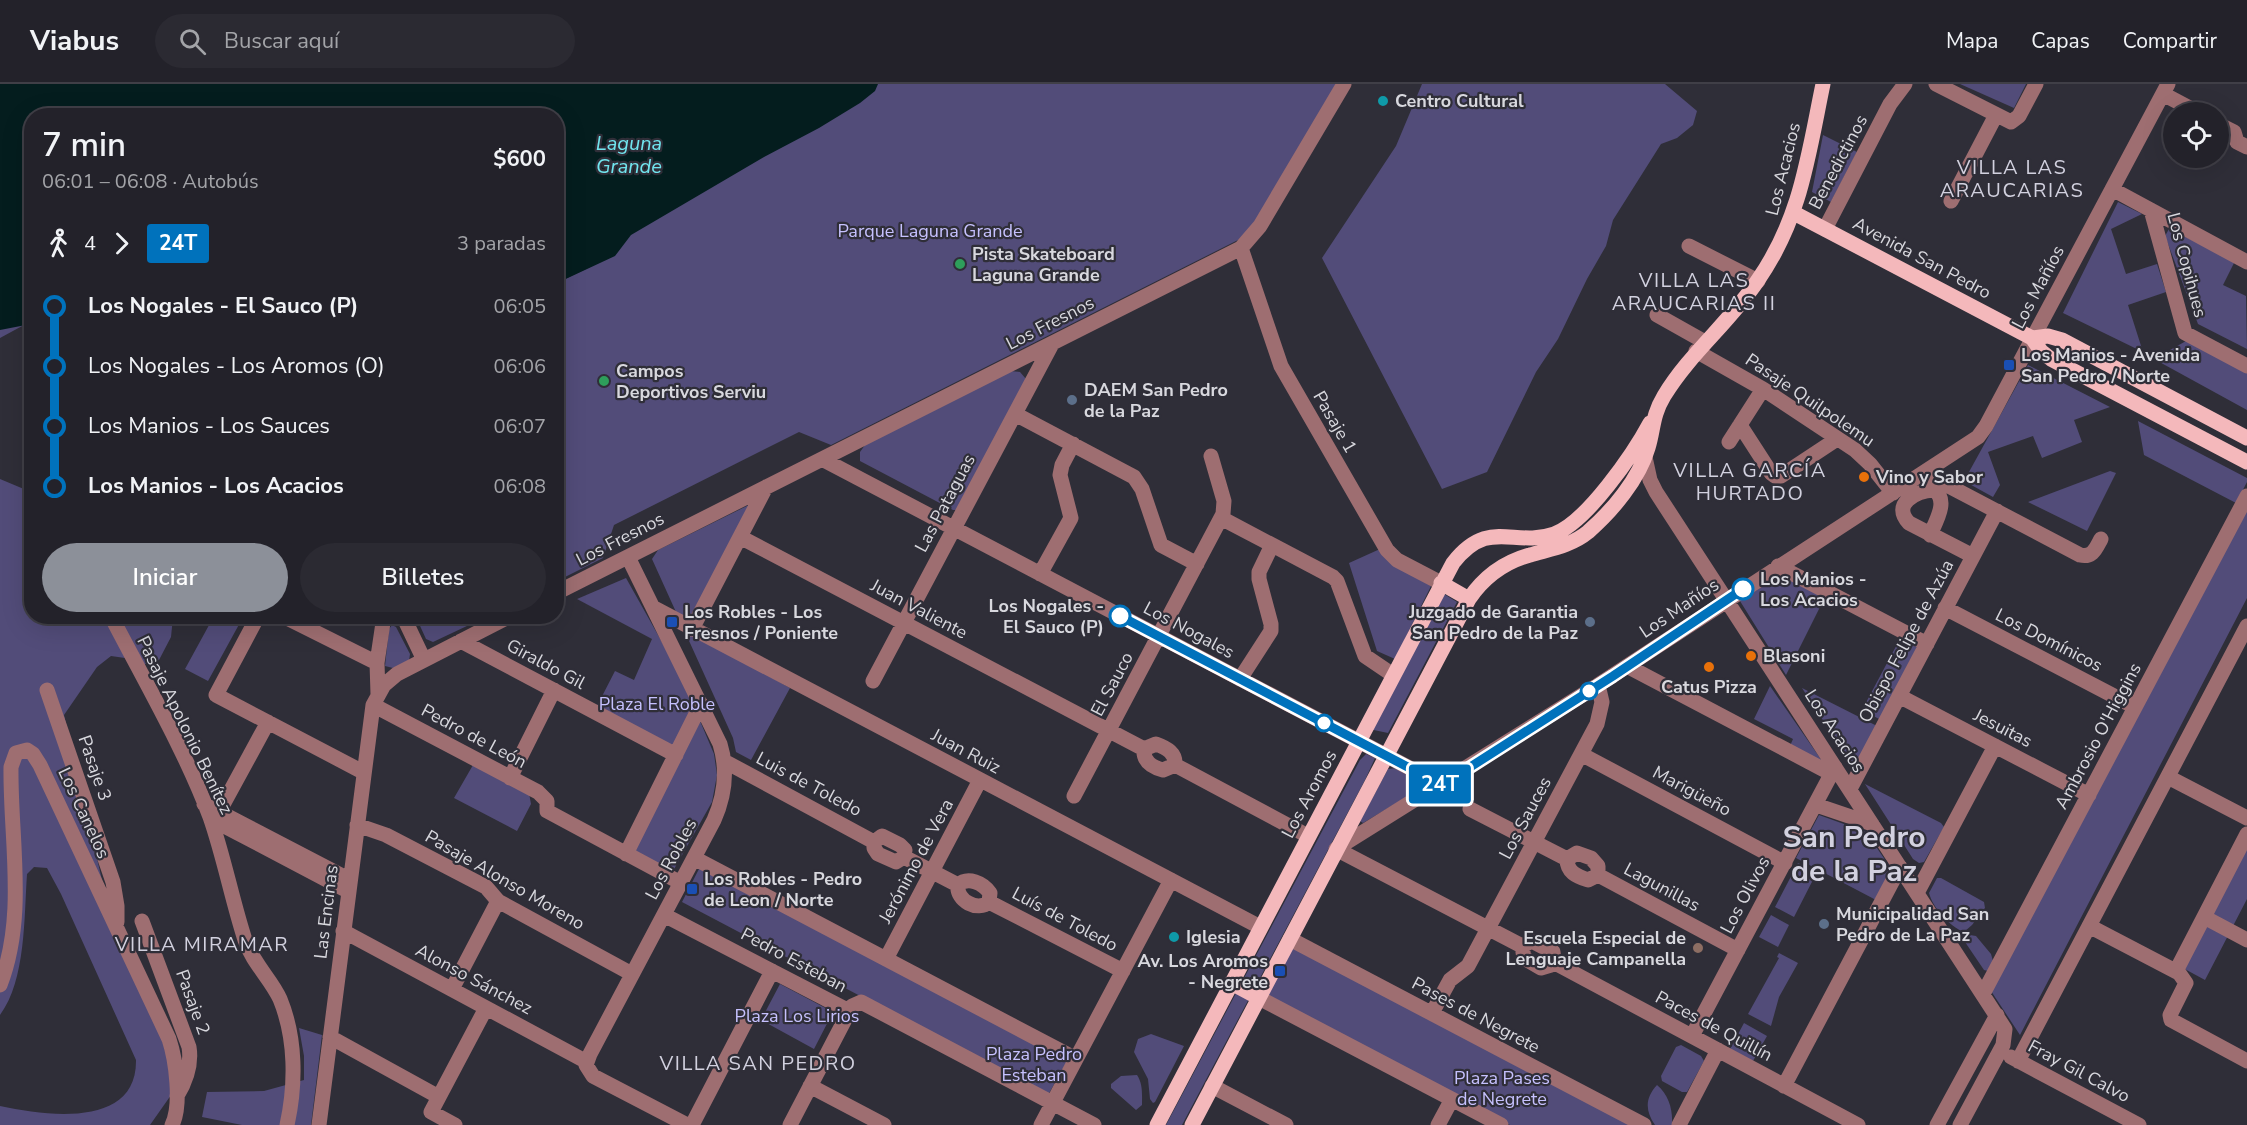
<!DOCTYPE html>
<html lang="es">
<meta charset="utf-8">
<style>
:root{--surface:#23222a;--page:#2b2a32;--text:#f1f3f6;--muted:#a3a4a8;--line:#403f47;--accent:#8c9099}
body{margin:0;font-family:"Nunito Sans",sans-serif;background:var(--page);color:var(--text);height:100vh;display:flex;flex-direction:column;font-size:22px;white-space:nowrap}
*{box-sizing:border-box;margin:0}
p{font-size:20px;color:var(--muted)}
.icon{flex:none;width:33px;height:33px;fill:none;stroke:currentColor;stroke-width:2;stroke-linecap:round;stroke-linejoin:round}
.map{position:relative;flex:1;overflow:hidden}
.sheet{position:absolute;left:24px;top:24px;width:540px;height:516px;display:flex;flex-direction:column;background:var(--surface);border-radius:24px;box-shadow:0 6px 24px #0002,0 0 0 2px var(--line)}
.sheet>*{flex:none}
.badge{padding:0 12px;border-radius:4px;font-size:21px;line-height:39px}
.buttons{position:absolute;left:2163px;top:18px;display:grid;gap:12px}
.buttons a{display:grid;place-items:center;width:66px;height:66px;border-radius:50%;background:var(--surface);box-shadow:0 6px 24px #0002,0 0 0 2px var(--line);font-size:30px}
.map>.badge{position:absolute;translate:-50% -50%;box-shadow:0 0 0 3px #fff}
.legs{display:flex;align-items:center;gap:9px;height:66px;padding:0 18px;font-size:20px}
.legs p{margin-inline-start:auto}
.overview{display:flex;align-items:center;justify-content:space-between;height:102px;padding:0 18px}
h1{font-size:33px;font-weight:600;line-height:45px}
.action{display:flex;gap:12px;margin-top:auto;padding:12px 18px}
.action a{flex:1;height:69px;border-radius:36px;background:var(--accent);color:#fff;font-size:24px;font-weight:600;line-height:69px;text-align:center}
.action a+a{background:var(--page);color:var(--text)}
ul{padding:0 18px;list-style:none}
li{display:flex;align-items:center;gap:21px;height:60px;font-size:22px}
li i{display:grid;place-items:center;width:9px;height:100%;margin:0 8px;background:currentColor}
li i::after{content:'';width:15px;height:15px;margin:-8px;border:4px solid;border-radius:50%;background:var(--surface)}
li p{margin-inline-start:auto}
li:first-child i{background:linear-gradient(#0000 50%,currentColor 0)}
li:last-child i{background:linear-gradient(currentColor 50%,#0000 0)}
header{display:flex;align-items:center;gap:36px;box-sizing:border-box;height:84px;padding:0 30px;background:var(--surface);border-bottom:2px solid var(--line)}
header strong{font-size:28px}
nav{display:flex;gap:33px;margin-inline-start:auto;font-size:21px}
.search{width:420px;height:54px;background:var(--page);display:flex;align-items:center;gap:15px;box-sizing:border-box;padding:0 21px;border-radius:33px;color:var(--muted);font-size:22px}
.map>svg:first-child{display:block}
.green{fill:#524c79}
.water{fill:#041d1e}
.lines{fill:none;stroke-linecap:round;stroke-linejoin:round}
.minor{stroke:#9e6e71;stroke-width:15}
.major{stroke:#f4b8bb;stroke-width:15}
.line-1-casing{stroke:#fff;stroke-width:14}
.line-1{stroke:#0072bc;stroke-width:9}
.culture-dot{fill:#0f9aa8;stroke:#2f2e38;stroke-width:2}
.leisure-dot{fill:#2e9e5b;stroke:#2f2e38;stroke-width:2}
.transit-dot{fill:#1a4fb4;stroke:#2f2e38;stroke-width:2}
.service-dot{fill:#5c6f8a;stroke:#2f2e38;stroke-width:2}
.food-dot{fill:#e8710a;stroke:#2f2e38;stroke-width:2}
.stop-1-dot{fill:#fff;stroke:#0072bc;stroke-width:3}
.education-dot{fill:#8d6e63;stroke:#2f2e38;stroke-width:2}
.labels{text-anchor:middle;stroke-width:4.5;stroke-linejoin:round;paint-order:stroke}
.poi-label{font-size:18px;font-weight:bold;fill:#d8d8de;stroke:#2f2e38;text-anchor:start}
.street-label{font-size:18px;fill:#d8d8de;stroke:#2f2e38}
.park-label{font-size:18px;fill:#c6c1fe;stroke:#2f2e38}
.stop-label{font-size:18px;font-weight:bold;fill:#d8d8de;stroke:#2f2e38;text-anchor:start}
.water-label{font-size:20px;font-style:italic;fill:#71e6ef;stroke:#2f2e38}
.neighbourhood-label{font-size:20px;letter-spacing:1.5px;fill:#d2d1df;stroke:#2f2e38}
.town-label{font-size:30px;font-weight:bold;fill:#d2d1df;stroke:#2f2e38}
</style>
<header>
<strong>Viabus</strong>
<div class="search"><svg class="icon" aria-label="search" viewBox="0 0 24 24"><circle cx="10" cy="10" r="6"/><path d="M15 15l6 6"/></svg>Buscar aquí</div>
<nav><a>Mapa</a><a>Capas</a><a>Compartir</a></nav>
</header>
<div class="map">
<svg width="2247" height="1041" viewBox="0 0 2247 1041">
<rect width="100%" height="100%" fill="#2f2e38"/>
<path class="green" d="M0,0H1336L1269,122L1247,149L1238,156L831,361L799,348L614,441L603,474L557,497V199L592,182L556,32H32L24,241L0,254Z
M1422,0H1665L1697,27L1693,41L1677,54L1661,60L1613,136L1606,162L1587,195L1558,255L1536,288L1487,388L1442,405L1322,174L1396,62Z
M1960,0H2026L2014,24Z
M1823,51L1857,68L1831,118L1812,108Z
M2118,118L2142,130L2111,145L2126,190L2157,180L2166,208L2128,221L2143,268L2063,229Z
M2169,145L2235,177L2223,201L2246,212L2247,265L2198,240L2165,152Z
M2186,257L2247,289V326L2154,275Z
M2028,281L2110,323L2074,336L2082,358L2042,374L2033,352L1988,368L2000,401L1993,413L1964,397Z
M1010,287L1020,288L1026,295L957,426H953L860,377V368L865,361Z
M2138,337L2247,394V398L2236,419L2144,371Z
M2110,387L2116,389L2087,447L2028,418Z
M0,395L31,408L32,532L173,533L171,553L159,576L139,582L125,574L111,572L97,583L64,631L116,857L158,941L176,1004L150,1041H0V1022C55,1034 137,1041 136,976L61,810L47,784L34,783L27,790C24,833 26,896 0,931Z
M757,417L688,546L790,604L751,676L736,668L733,654L652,475L658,466Z
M2247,419V514L2020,951L1991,907Z
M1380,465L1392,477L1431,502L1395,575L1377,567L1349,479Z
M1783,489L1826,511L1786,591L1740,517Z
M626,494L681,592L714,670L717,691L712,718L673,787L629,766L679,672L596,624L615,587L634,596L652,555L577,515Z
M1444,510L1457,518L1388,649L1369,645Z
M214,532L238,533L242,535L208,597L185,585Z
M416,533H486L433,558L426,555Z
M392,541L396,543L410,570L409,577L393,584L385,582L389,545Z
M1902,551L1921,561L1881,636L1862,626Z
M1770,602L1827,684L1789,664L1793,655L1754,635Z
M1802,604L1879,643L1856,687Z
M1366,670L1375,674L1365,696L1182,1041H1166L1360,676Z
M473,681L529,709L531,720L517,747L454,714Z
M1396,684L1414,696L1415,706L1410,711L1363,739L1360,737L1388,685Z
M1865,700L1941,739L1944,743L1924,778L1919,779L1913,775Z
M1819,731L1866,748L1892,786L1876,816L1796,774Z
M2247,758V815L2205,896L2181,883Z
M1798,779L1817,788L1794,833L1775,823Z
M700,783L1069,974L1048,1011L682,818Z
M1937,794H1941L1984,818L1985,824L1972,841L1964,848C1949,842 1933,824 1929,809Z
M1771,831L1789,841L1778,863L1759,853Z
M1970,851L1976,852L1991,870L1993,877L1988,887L1984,886L1965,858V853Z
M1291,861L1633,1041H1510L1264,911Z
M1779,869L1798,879L1779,913L1771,942L1748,930L1779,874L1777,873Z
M780,900L833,928L814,965L761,936Z
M1744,939L1767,952L1753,977L1730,965Z
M299,944L322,951L311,1041H242L202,1033L207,1008L264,1007L304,996V972Z
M1151,950L1184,962L1155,1018L1153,1019L1150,1015L1148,995L1134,968L1138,955Z
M1681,961L1701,972L1704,977L1687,1008H1682L1662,997L1661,992L1676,963Z
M1137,991C1143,1000 1142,1010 1142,1021L1136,1026L1111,1004V1000L1121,992Z
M1657,1001C1669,1011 1673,1026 1672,1041H1655C1645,1027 1645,1014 1657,1001Z"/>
<path class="water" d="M0,0H878L875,7L860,19L819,44L764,73L631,151L615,172L557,199L556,32H32L31,240L0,246Z"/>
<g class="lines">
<path class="minor" d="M1936,0L2011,38L2019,32L2036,0
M2163,10L2197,28
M2218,40L2234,48
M2234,48L2237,58L2247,63
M2112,105L2247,178
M1951,117L1996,31
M2151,126L2185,249L2247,282
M1825,145L1890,20L1905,0
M1689,162L1758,197
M1241,164L1281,282L1387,466L1397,476L1441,499
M1657,231L1705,258
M1696,267L1763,305L1855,366L1870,380L1893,409
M1015,330L1134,393L1142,405L1161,461L1197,480
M1740,341L1771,389L1775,392H1781L1837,355
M1729,358L1763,305
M1645,373L1650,396L1656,408L2005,945L2003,961L1960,1041
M822,375L1442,701
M1924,389L2080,471C2093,474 2096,464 2101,455
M1221,434L1333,493L1337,497L1365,572L1393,591
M1930,451C1936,437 1949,416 1934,406C1916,407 1891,420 1909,439L1973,472
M740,453L1144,665
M628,473L720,660C728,686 725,711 714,736L590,970L586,981L593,992L687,1041
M1778,482L1927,560
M1040,490L1071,434L1060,391L1062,381L1073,360
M556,509L1241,164L1260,142L1344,0
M654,524L1260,843
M1945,524L2135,623
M111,532C144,596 185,666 210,733C224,773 232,816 245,856C252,878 271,895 280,915C296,954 296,1000 287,1041
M258,532L216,611L363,688
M283,532L377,579
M403,532L424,576
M692,545L766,403
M461,557L676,671
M1627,582L1832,690
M1240,595L1271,547V540L1259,495V488L1272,461
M873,597L1052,260
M47,606L113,798L117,822V838
M378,610L377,579L384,532
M1899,612L2089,711
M373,621L538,708L547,717V727L681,799
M1144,665C1143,678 1152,683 1163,686L1175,681
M1144,665L1156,660C1167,664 1176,669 1175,681
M1581,670L1785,779
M724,677L874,758
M1175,681L1308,752
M2168,693L2247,734
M510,694L554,606
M1850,705L1997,427
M1074,712L1223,430L1224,417L1211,372
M204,720L350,796
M1816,721L1872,740
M1470,725L1567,775
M219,728L268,638
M211,735L348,807
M357,741L386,751L486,803L498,817L632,890
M874,758L882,752L900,761L905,766L904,773
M874,758V764L878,770L896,778L904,773
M1336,765L1598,601L1978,353L1986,342L2168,0
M1336,765L1522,862
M626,770L701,620
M904,773L958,801
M694,774L1076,975
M1567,775L1577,769L1591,774L1598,782V791
M1567,775C1567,788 1576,792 1588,796L1598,791
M1598,791L1738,866
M958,801C968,792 983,799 990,809L989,818
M958,801C956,817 978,828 989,818
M1917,809L1995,662
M989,818L1123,887
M664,831L849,927
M2204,833L2247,856
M142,837L189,963C192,981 186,997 177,1012
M2089,842L2179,889L2186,899L2170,931L2171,936L2247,977
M343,847L587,978
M1290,855L1644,1041
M1532,857L1553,868L1554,875L1551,881L1541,884L1524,874L1522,862Z
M886,875L980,696
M1553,878L1858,1041
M2176,887L2247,750
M0,901C27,831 10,755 11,683L16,669L27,666L33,670L40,681L169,955C176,976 182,1021 172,1041
M452,905L498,817
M1983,910L2247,412
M1259,914L1501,1041
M1432,929L1450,896L1468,882L1597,640L1602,618L1598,601
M1692,952L1835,683
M330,953L439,1013
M2011,973L2139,1041
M2018,977L2247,542
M810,1002L884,1041
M1212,1002L1286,1041
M1784,1002L1900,783
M319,1041L373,621L384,601L397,590L510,532
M455,1041L431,1028L486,924
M692,1041L772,887
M790,1041L852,922L861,918L1094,1041
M1041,1041L1171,796
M1438,1041L1452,1015
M1679,1041L1718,966
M1937,1041L1997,931"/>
<path class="major" d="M1794,129L2032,254L2041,267L2051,275L2247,378
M2032,254L2048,252L2062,256L2247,354
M1441,499L1469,515
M1231,899L1259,914
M1157,1041L1453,479C1489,433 1513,464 1554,450C1586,439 1634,369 1650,339
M1192,1041L1469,515C1484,493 1504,478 1530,471C1550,465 1571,462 1588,448C1613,426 1639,395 1648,364C1654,344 1652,332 1664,312C1690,269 1730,238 1758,196C1801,134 1808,72 1823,0"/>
</g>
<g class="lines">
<g class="line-1-casing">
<path id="line-1" d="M1120,532L1442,701L1613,592L1743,505"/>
</g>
<use href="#line-1" class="line-1"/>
</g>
<g class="culture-dot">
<circle cx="1383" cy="17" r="6"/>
<circle cx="1174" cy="853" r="6"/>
</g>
<g class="leisure-dot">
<circle cx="960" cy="180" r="6"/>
<circle cx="604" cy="297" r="6"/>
</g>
<g class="transit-dot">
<rect x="2003" y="275" width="12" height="12" rx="3"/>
<rect x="666" y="532" width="12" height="12" rx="3"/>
<rect x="686" y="799" width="12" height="12" rx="3"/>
<rect x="1274" y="881" width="12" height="12" rx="3"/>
</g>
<g class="service-dot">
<circle cx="1072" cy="316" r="6"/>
<circle cx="1590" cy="538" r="6"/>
<circle cx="1824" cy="840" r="6"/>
</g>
<g class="food-dot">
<circle cx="1864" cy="393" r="6"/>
<circle cx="1751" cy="572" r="6"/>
<circle cx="1709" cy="583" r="6"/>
</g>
<g class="stop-1-dot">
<circle cx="1743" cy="505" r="10"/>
<circle cx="1120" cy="532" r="10"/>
<circle cx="1589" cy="607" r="8"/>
<circle cx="1324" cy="639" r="8"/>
</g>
<circle class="education-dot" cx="1698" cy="864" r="6"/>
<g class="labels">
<g class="poi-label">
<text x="1395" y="23">Centro Cultural</text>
<text x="972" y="176">Pista Skateboard<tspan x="972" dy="21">Laguna Grande</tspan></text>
<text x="2021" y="277">Los Manios - Avenida<tspan x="2021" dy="21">San Pedro / Norte</tspan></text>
<text x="616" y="293">Campos<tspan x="616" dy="21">Deportivos Serviu</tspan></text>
<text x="1084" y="312">DAEM San Pedro<tspan x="1084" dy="21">de la Paz</tspan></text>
<text x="1876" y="399">Vino y Sabor</text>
<text x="684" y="534">Los Robles - Los<tspan x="684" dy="21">Fresnos / Poniente</tspan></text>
<text x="1578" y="534" text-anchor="end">Juzgado de Garantia<tspan x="1578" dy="21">San Pedro de la Paz</tspan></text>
<text x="1763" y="578">Blasoni</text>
<text x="1709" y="609" text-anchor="middle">Catus Pizza</text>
<text x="704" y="801">Los Robles - Pedro<tspan x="704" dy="21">de Leon / Norte</tspan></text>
<text x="1836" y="836">Municipalidad San<tspan x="1836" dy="21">Pedro de La Paz</tspan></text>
<text x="1186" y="859">Iglesia</text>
<text x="1686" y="860" text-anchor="end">Escuela Especial de<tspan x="1686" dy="21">Lenguaje Campanella</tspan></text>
<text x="1268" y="883" text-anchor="end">Av. Los Aromos<tspan x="1268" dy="21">- Negrete</tspan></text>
</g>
<g class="street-label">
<text transform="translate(1838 78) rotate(-62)" y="6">Benedictinos</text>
<text transform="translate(1783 85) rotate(-76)" y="6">Los Acacios</text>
<text transform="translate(1922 174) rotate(28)" y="6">Avenida San Pedro</text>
<text transform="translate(2187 181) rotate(75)" y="6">Los Copihues</text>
<text transform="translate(2038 203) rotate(-62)" y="6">Los Mañíos</text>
<text transform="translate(1050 239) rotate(-27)" y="6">Los Fresnos</text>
<text transform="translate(1810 316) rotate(34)" y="6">Pasaje Quilpolemu</text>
<text transform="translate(1335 338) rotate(60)" y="6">Pasaje 1</text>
<text transform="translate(945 419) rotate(-62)" y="6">Las Pataguas</text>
<text transform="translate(620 455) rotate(-27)" y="6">Los Fresnos</text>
<text transform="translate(1679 524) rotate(-34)" y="6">Los Mañíos</text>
<text transform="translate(919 525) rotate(28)" y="6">Juan Valiente</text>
<text transform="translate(1189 546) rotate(28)" y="6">Los Nogales</text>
<text transform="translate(2049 556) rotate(27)" y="6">Los Domínicos</text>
<text transform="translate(1906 557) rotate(-62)" y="6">Obispo Felipe de Azúa</text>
<text transform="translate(546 580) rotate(28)" y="6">Giraldo Gil</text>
<text transform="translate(1112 600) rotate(-62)" y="6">El Sauco</text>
<text transform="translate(185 641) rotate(64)" y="6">Pasaje Apolonio Benítez</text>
<text transform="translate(2003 644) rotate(27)" y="6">Jesuitas</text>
<text transform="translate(1835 647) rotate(57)" y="6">Los Acacios</text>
<text transform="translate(474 652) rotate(28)" y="6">Pedro de León</text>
<text transform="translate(2098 652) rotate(-62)" y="6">Ambrosio O'Higgins</text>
<text transform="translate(966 667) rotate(28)" y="6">Juan Ruiz</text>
<text transform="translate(95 684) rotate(71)" y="6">Pasaje 3</text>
<text transform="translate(809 700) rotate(28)" y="6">Luis de Toledo</text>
<text transform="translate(1692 707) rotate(28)" y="6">Marigüeño</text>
<text transform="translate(1309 710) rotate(-62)" y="6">Los Aromos</text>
<text transform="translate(84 729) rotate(65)" y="6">Los Canelos</text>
<text transform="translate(1525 734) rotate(-62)" y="6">Los Sauces</text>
<text transform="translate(671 775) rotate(-62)" y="6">Los Robles</text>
<text transform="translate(916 777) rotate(-62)" y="6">Jerónimo de Vera</text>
<text transform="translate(505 796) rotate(30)" y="6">Pasaje Alonso Moreno</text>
<text transform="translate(1662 803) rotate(28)" y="6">Lagunillas</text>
<text transform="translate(1745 811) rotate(-62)" y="6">Los Olivos</text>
<text transform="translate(326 828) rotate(-83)" y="6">Las Encinas</text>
<text transform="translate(1065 835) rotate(28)" y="6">Luís de Toledo</text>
<text transform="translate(794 876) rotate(28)" y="6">Pedro Esteban</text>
<text transform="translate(474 895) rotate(28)" y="6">Alonso Sánchez</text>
<text transform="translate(193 918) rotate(70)" y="6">Pasaje 2</text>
<text transform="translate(1476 931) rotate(28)" y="6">Pases de Negrete</text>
<text transform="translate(1714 942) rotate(28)" y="6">Paces de Quillín</text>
<text transform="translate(2079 987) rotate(28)" y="6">Fray Gil Calvo</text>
</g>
<g class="park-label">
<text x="930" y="153">Parque Laguna Grande</text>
<text x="657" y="626">Plaza El Roble</text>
<text x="797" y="938">Plaza Los Lirios</text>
<text x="1034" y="976">Plaza Pedro<tspan x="1034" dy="21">Esteban</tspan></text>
<text x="1502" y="1000">Plaza Pases<tspan x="1502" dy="21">de Negrete</tspan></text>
</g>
<g class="stop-label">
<text x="1760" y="501">Los Manios -<tspan x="1760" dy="21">Los Acacios</tspan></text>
<text x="1104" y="528" text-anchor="end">Los Nogales -<tspan x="1104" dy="21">El Sauco (P)</tspan></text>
</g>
<g class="water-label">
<text x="629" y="66">Laguna<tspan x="629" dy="23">Grande</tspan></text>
</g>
<g class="neighbourhood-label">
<text x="2012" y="90">VILLA LAS<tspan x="2012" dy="23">ARAUCARIAS</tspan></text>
<text x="1694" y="203">VILLA LAS<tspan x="1694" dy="23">ARAUCARIAS II</tspan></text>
<text x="1750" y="393">VILLA GARCÍA<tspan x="1750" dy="23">HURTADO</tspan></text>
<text x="202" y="867">VILLA MIRAMAR</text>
<text x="758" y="986">VILLA SAN PEDRO</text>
</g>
<g class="town-label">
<text x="1854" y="763">San Pedro<tspan x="1854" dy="34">de la Paz</tspan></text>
</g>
</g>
</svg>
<div class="buttons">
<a><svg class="icon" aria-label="locate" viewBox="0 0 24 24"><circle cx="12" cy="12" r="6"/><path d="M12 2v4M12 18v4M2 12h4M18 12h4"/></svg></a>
</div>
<b class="badge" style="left:1440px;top:700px;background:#0072bc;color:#fff">24T</b>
<section class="sheet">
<div class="overview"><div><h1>7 min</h1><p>06:01 – 06:08 · Autobús</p></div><b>$600</b></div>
<div class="legs"><svg class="icon" aria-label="walk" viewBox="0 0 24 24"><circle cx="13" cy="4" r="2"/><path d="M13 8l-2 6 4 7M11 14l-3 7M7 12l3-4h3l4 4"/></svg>4<svg class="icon" aria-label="forward" viewBox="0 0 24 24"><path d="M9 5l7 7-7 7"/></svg><b class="badge" style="background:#0072bc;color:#fff">24T</b><p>3 paradas</p></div>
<ul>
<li><i style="color:#0072bc"></i><b>Los Nogales - El Sauco (P)</b><p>06:05</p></li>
<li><i style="color:#0072bc"></i><span>Los Nogales - Los Aromos (O)</span><p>06:06</p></li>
<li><i style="color:#0072bc"></i><span>Los Manios - Los Sauces</span><p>06:07</p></li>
<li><i style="color:#0072bc"></i><b>Los Manios - Los Acacios</b><p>06:08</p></li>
</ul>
<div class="action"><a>Iniciar</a><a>Billetes</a></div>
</section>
</div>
